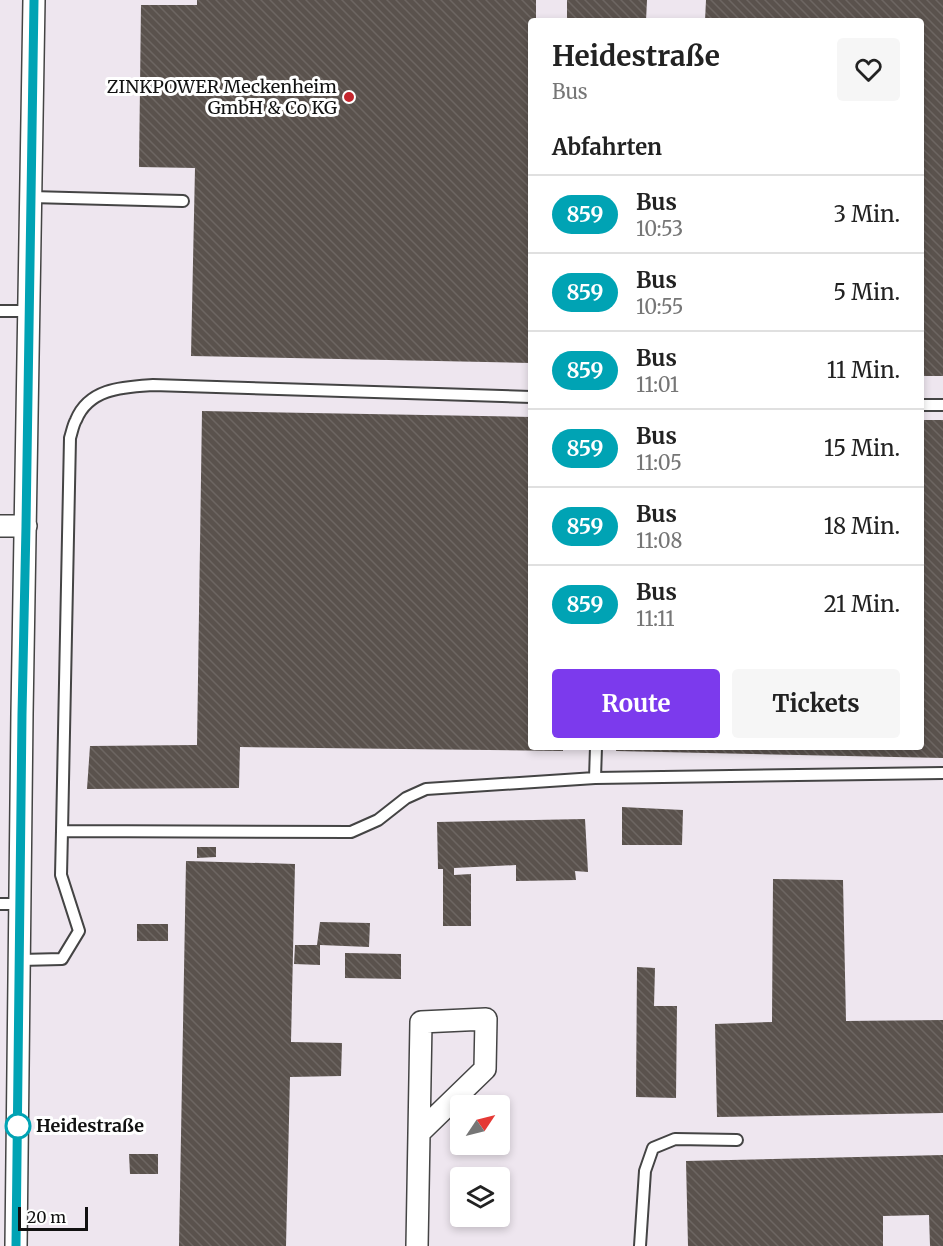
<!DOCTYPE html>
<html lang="de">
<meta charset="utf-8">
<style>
:root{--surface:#fff;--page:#f6f6f6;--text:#222;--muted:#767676;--line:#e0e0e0;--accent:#7c3aed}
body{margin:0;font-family:Merriweather,serif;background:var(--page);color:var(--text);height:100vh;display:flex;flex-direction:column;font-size:22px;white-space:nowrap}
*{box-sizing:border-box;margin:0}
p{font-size:20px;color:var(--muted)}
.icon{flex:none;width:33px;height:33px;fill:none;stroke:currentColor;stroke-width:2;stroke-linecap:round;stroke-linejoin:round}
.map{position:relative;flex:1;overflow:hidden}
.panel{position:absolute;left:528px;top:18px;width:396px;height:732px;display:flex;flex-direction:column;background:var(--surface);border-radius:6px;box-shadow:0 3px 9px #0003}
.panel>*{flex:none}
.badge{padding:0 12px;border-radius:20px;font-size:21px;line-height:39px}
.needle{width:39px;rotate:55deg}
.tools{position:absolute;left:450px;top:1095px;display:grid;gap:12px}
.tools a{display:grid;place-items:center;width:60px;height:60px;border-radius:6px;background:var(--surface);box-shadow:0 3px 9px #0003;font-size:30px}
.scale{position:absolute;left:18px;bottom:15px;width:70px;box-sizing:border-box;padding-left:6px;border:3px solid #111;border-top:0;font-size:16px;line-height:21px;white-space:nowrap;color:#111;-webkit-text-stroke:4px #fff;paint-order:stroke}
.map>.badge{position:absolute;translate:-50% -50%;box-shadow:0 0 0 3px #fff}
h2{padding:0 24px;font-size:22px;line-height:54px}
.round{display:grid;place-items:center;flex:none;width:63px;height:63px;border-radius:6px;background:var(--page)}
.summary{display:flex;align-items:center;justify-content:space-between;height:102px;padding:0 24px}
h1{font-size:28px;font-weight:700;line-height:45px}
.button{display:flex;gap:12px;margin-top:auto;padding:12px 24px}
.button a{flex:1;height:69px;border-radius:6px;background:var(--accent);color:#fff;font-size:24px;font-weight:700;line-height:69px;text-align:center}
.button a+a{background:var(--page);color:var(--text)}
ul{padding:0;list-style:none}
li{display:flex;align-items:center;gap:18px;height:78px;padding:0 24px;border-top:2px solid var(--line)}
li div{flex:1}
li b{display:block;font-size:22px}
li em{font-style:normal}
li .badge{min-width:66px;font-weight:700;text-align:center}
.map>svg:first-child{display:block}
.industrial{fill:#eee6ef;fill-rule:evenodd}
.building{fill:url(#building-back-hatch)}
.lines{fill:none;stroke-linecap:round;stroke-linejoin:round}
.service-casing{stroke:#444;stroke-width:14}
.minor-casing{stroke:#444;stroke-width:24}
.service{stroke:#fff;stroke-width:10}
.minor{stroke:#fff;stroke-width:21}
.line-casing{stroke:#fff;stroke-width:14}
.line{stroke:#00a3b4;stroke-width:9}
.poi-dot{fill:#c4262e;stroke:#fff;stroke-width:2}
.stop-dot{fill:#fff;stroke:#00a3b4;stroke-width:3}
.labels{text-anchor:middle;stroke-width:6;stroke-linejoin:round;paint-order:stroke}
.poi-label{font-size:18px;fill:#111;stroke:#fff;text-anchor:end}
.stop-label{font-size:18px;font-weight:bold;fill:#111;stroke:#fff;text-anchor:start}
</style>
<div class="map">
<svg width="943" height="1246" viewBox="0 0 943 1246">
<defs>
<pattern id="building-back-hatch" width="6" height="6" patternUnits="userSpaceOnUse" patternTransform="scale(1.5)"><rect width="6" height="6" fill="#5a524d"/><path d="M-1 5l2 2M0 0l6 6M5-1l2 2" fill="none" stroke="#6d6662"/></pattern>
</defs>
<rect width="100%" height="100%" fill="#fffdf5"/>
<path class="industrial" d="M0,0H943V1246H0ZM531,21H921V747H531ZM460,1106H500V1144H460ZM460,1178H500V1216H460Z"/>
<path class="building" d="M197,0H536V21H531V363L191,356L195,168L139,167L141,5H197Z
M567,0H647L646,21H567Z
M706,0H943V376H921V21H705Z
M202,411L531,417V747H563V751L240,747L239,788L87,789L90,746L197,745Z
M921,420H943V758L616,751V747H921Z
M622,807L683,810L682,845H622Z
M585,819L588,872L575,871L576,880L516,881V865L454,868V875L471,874V926H443V869H438L437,822Z
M197,847H216V857L197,858Z
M186,861L295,864L291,1042L342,1043L341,1076L290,1077L286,1246H179Z
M773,879L843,880L846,1021L943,1020V1113L717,1117L715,1024L772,1022Z
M320,922L370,923L369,947L320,945V965L294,964L295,945H317Z
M137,924H168V941H137Z
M345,953L401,954V979L345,978Z
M637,967L655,968L654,1006H677L676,1098L636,1097Z
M129,1154H158V1174H130Z
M943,1155V1246H930L929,1215L883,1216V1246H688L686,1161Z"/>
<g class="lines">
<g class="service-casing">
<path id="service" d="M31,197L183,201
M0,311H29
M921,405H943
M595,778L596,747
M62,831L70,438C72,432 73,425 76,420C89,388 123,387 153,385L531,397
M0,904H20
M20,960L62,959L79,931L61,875L62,831L351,832L378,820L406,798L426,789L595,778L943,773
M640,1246L645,1171L653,1148L675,1139L737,1140"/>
</g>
<g class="minor-casing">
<path id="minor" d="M0,526H26
M16,1246L22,714L34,0
M417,1246L421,1022L486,1019L485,1069L419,1133"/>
</g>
<use href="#service" class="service"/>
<use href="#minor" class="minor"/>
</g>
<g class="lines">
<g class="line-casing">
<path id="line" d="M16,1246L22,714L26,526L34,0"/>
</g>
<use href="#line" class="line"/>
</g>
<circle class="poi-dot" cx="349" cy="97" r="6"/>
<circle class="stop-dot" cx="18" cy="1126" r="12"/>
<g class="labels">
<g class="poi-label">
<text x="337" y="93">ZINKPOWER Meckenheim<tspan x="337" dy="21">GmbH &amp; Co KG</tspan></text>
</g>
<g class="stop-label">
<text x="36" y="1132">Heidestraße</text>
</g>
</g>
</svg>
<div class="tools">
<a><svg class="needle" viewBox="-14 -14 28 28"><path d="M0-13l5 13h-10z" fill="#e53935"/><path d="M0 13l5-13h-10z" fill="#767676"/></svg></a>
<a><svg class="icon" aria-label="layers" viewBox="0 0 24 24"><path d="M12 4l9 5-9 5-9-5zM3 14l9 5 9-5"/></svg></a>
</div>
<div class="scale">20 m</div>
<section class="panel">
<div class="summary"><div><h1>Heidestraße</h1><p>Bus</p></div><a class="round"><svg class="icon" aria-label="heart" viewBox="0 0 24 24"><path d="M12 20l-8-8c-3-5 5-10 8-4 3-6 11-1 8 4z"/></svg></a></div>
<h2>Abfahrten</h2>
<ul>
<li><span class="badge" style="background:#00a3b4;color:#fff">859</span><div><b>Bus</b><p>10:53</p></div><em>3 Min.</em></li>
<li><span class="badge" style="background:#00a3b4;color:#fff">859</span><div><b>Bus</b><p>10:55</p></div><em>5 Min.</em></li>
<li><span class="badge" style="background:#00a3b4;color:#fff">859</span><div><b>Bus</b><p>11:01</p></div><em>11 Min.</em></li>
<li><span class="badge" style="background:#00a3b4;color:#fff">859</span><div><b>Bus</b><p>11:05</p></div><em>15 Min.</em></li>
<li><span class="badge" style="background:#00a3b4;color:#fff">859</span><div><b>Bus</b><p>11:08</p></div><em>18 Min.</em></li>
<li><span class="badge" style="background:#00a3b4;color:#fff">859</span><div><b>Bus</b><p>11:11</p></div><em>21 Min.</em></li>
</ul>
<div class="button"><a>Route</a><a>Tickets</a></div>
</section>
</div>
